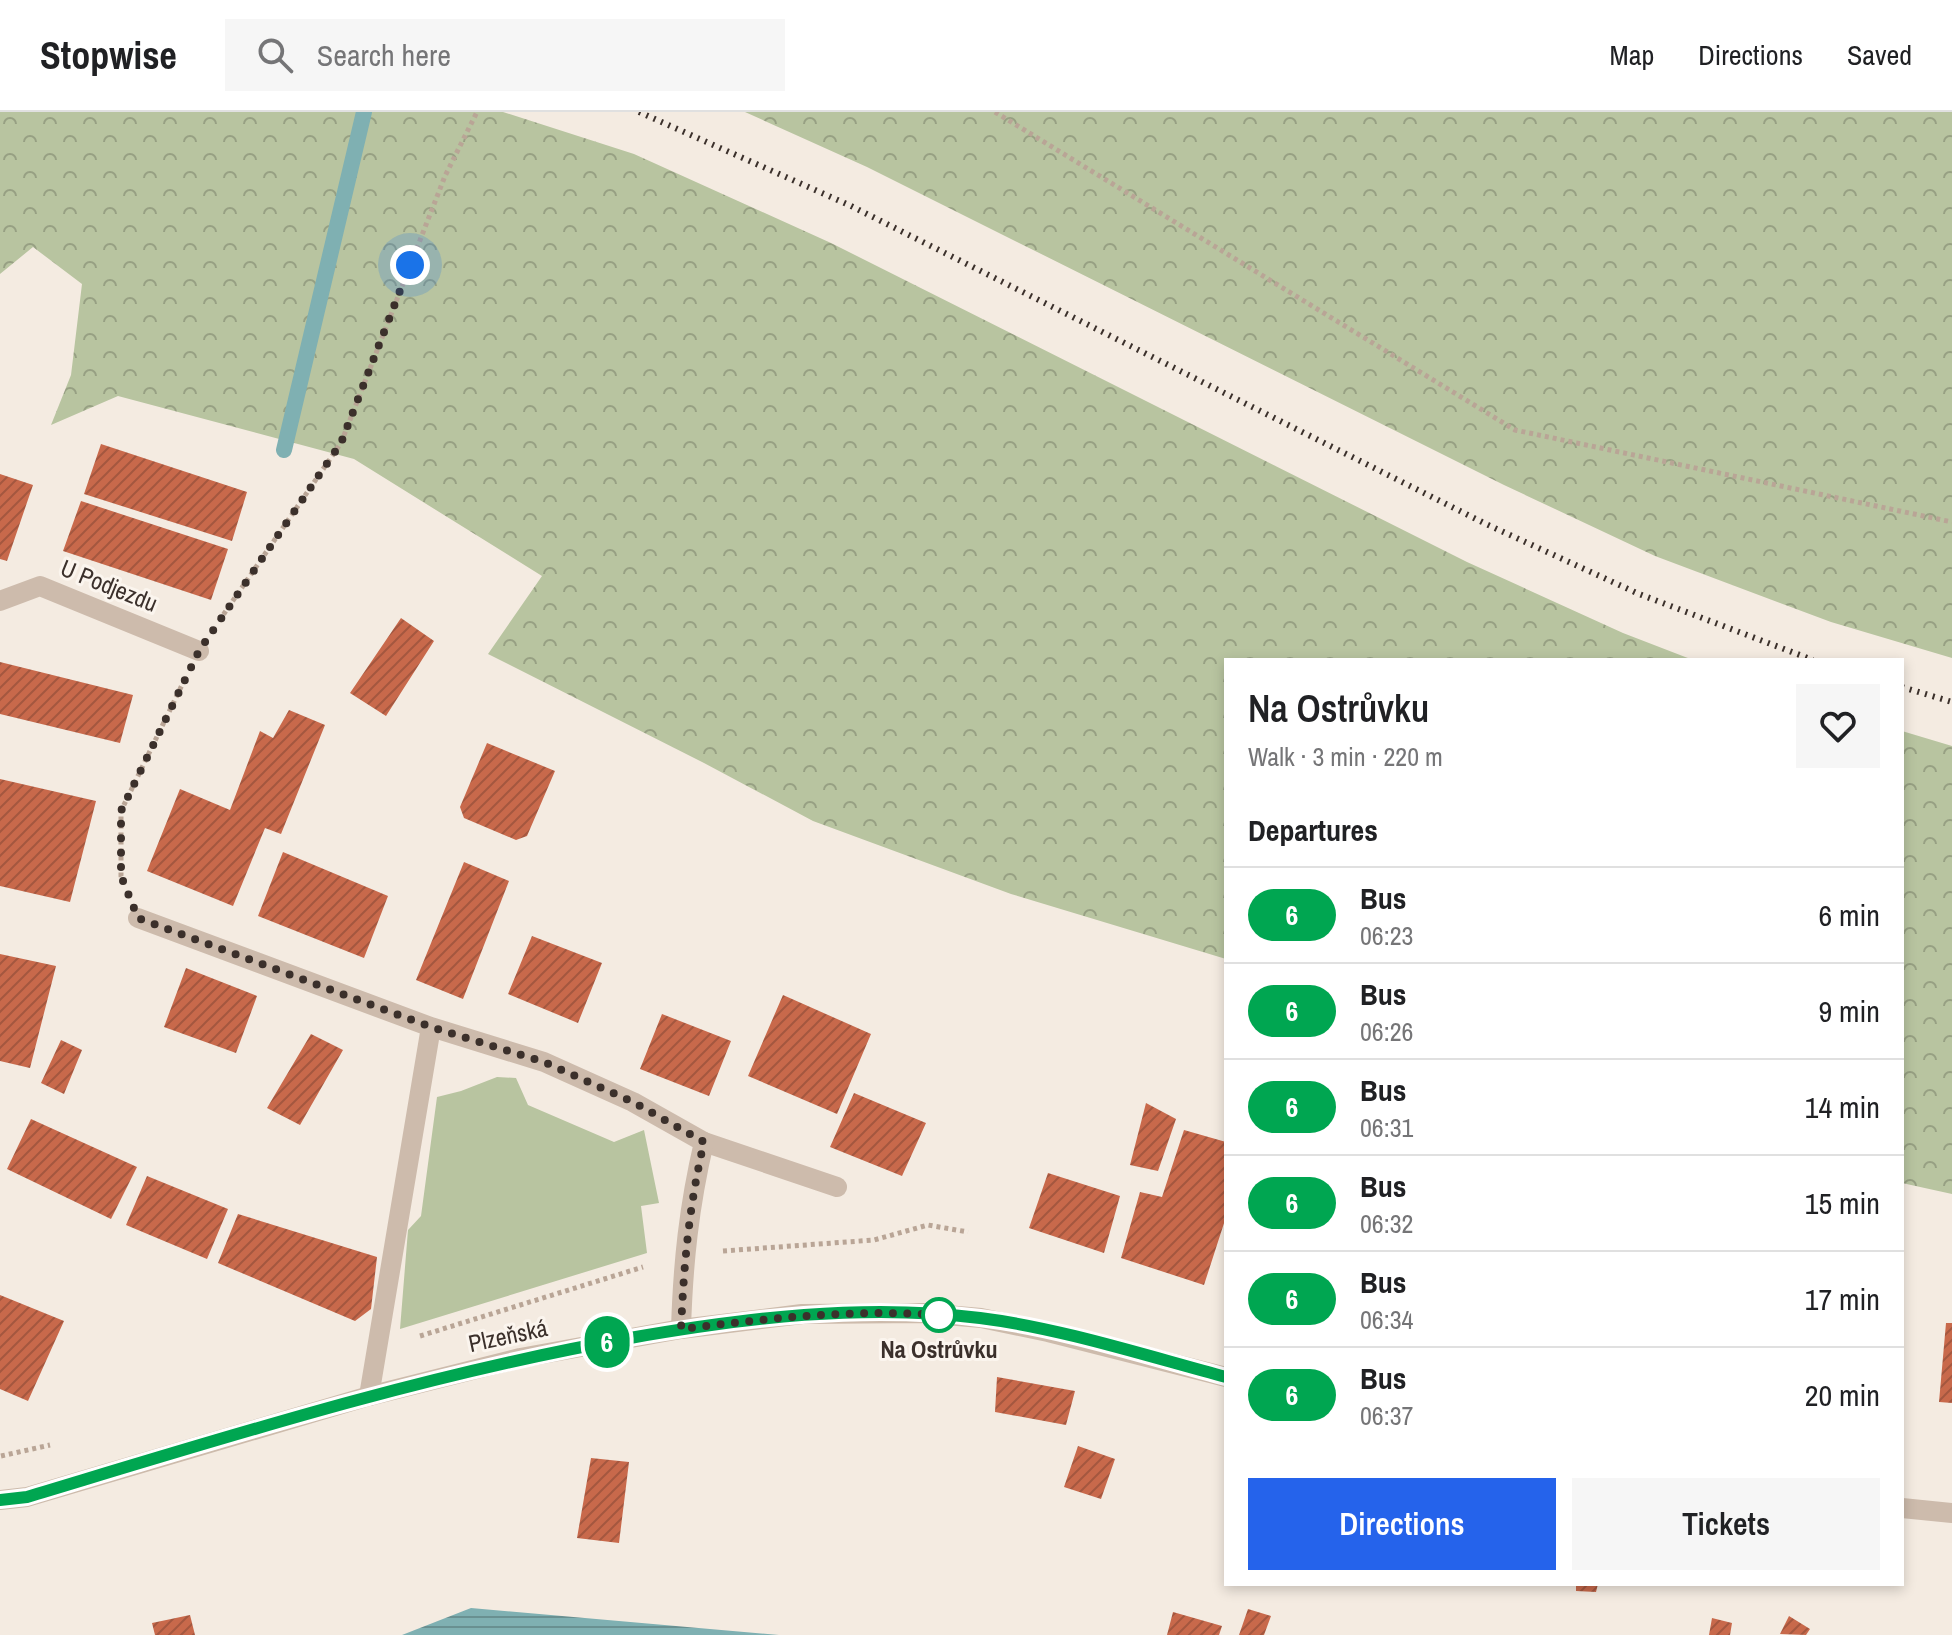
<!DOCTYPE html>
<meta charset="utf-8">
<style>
:root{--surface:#fff;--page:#f6f6f6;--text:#202124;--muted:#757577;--line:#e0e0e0;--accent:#2563eb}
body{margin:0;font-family:"Archivo Narrow",sans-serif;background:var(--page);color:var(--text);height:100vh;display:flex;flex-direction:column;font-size:30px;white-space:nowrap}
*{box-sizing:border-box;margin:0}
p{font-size:26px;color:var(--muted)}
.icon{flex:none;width:44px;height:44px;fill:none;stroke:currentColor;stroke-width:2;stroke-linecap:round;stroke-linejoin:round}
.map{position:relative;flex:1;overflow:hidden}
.panel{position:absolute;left:1224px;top:546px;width:680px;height:928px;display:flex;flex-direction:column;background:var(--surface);border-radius:0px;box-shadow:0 4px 12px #0003}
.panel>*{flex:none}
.badge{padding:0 16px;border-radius:26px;font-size:28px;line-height:52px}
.you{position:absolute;width:40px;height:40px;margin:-20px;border:6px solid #fff;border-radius:50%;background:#1a73e8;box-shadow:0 0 0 12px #1a73e833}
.map>.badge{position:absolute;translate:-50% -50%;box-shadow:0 0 0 4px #fff}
h2{padding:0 24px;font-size:30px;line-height:72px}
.round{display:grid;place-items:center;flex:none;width:84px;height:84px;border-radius:0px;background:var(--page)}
.summary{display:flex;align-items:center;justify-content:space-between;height:136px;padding:0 24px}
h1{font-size:38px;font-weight:600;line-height:60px}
.primary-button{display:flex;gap:16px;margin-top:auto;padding:16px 24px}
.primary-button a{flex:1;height:92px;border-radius:0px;background:var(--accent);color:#fff;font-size:32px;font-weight:600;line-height:92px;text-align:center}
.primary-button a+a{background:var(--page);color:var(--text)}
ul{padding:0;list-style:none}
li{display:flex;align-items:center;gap:24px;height:96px;padding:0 24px;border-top:2px solid var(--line)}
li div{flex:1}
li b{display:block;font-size:30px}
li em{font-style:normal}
li .badge{min-width:88px;font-weight:700;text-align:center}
header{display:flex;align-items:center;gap:48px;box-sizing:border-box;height:112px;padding:0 40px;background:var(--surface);border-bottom:2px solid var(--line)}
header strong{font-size:38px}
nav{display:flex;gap:44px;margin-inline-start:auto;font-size:28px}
.search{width:560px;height:72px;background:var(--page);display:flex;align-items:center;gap:20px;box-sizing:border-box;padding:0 28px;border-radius:0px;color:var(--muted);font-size:30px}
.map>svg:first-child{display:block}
.grass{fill:#b8c4a0}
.forest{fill:url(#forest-crowns)}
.water{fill:url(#water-rules)}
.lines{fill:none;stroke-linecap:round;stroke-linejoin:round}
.stream{stroke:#7fb0b2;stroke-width:16}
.building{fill:url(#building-hatch)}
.path{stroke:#b9a596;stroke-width:5;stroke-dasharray:4 4;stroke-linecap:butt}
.service{stroke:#cdbbac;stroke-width:20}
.minor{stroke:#cdbbac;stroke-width:20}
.tertiary{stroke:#cdbbac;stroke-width:20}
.rail{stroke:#3b302b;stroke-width:6;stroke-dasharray:2 6;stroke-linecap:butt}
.line-casing{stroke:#fff;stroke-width:18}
.line{stroke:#00a651;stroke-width:12}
.walk{stroke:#3b302b;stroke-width:8;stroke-dasharray:0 14.4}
.stop-dot{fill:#fff;stroke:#00a651;stroke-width:4}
.labels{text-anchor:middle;stroke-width:6;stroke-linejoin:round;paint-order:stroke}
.street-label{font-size:24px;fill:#3b302b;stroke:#fbf5ee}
.stop-label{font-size:24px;font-weight:bold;fill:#3b302b;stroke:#fbf5ee}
</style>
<header>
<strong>Stopwise</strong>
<div class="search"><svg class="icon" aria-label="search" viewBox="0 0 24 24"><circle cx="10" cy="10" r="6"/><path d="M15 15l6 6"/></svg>Search here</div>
<nav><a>Map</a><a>Directions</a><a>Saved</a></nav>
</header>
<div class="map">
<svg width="1952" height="1523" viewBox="0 0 1952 1523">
<defs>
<pattern id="forest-crowns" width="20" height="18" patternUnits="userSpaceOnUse" patternTransform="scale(2)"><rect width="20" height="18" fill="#b8c4a0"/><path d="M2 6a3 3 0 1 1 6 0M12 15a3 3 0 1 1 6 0" fill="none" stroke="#97a083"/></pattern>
<pattern id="water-rules" width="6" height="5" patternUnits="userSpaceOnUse" patternTransform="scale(2)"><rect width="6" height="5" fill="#7fb0b2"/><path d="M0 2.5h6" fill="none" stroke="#699091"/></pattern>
<pattern id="building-hatch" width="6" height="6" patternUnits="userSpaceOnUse" patternTransform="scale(2)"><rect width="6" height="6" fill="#c8694b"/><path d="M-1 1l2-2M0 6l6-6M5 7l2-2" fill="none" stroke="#a4573f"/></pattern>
</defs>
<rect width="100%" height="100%" fill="#f4ebe1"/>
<path class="grass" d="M497,965L516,966L528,993L614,1030L644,1018L659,1091L641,1094L647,1141L400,1217L408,1118L421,1104L437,985L461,979Z"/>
<path class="forest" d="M0,0H503L634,42L831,131L1467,450L1623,521L1693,548H1226V847L1011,782L813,709L704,651L488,542L542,464L354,347L118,284L51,313L71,263L82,172L33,135L0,162Z
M745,0H1952V546L1831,510L1655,444L1504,373L867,55Z
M1902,619L1952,634V1082L1902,1071Z"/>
<path class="water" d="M471,1496L779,1523H402Z"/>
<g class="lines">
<path class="stream" d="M284,338L364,0"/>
</g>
<path class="building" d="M101,332L247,380L232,429L84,382Z
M0,362L33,373L7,449L0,447Z
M81,389L228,437L211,488L63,439Z
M401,506L434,529L386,604L350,581Z
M0,550L133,583L120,631L0,602Z
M289,598L325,613L281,722L265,716L233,794L147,759L180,677L230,698L260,619L273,626Z
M487,631L555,659L527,724L516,728L464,706L460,695Z
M0,667L96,689L70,790L0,774Z
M283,740L388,784L364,846L258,804Z
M464,750L509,769L463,887L416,868Z
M532,824L602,851L578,911L508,882Z
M0,842L56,854L30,956L0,949Z
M186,856L257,884L236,941L164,915Z
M783,883L871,922L837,1002L748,964Z
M662,902L731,929L709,984L640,957Z
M311,922L343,938L300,1013L267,996Z
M61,928L82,938L64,982L41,971Z
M854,981L926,1011L902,1064L830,1035Z
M1146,991L1176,1007L1158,1059L1130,1053Z
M31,1007L137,1055L111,1107L7,1057Z
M1184,1018L1226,1030V1105L1204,1173L1121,1146L1140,1080L1162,1085Z
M1048,1061L1120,1084L1104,1141L1029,1116Z
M147,1064L228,1097L207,1147L126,1113Z
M238,1102L377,1145L371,1197L355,1209L218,1151Z
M0,1183L64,1209L28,1289L0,1277Z
M1946,1211H1952V1291L1939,1290Z
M997,1265L1075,1279L1066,1313L995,1300Z
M1078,1334L1115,1347L1101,1387L1064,1375Z
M591,1346L629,1350L619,1431L577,1426Z
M1576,1472H1598L1596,1480L1576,1479Z
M1248,1497L1271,1504L1264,1523H1239Z
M1173,1500L1222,1514L1219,1523H1167Z
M190,1503L195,1523H155L152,1511Z
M1789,1504L1810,1517L1806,1523L1780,1522Z
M1712,1506L1732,1511L1730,1523H1709Z"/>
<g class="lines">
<path class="path" d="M995,0L1515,318L1952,410
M219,509L341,331L445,64L477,0
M124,772L121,764V699L182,573
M723,1139L874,1128L928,1113L968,1120
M420,1224L643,1155
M1,1344L50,1333"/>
<path class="service" d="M704,1030L837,1075"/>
<path class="minor" d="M0,489L40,474L199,539
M138,806L431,915L369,1284
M431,915L544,950L633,990L704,1030C689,1094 683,1151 681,1217"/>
<path class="tertiary" d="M0,1388L27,1385L369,1284L520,1246L681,1217L802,1202L923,1201L981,1206L1048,1220L1226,1265
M1902,1396L1952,1401"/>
<path class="rail" d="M639,0L849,93L1486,412L1639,482L1813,548
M1902,575L1952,590"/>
</g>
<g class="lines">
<g class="line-casing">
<path id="line" d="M0,1388L27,1385C226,1325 425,1262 630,1226C744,1206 864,1191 980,1206C1060,1216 1147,1244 1226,1265"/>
</g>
<use href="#line" class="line"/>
<path class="walk" d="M410,153L341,331L199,539L121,699V764L138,806L431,915L544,950L633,990L704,1030C689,1095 684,1150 681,1217C771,1206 861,1196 952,1204L939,1203"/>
</g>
<circle class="stop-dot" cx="939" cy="1203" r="16"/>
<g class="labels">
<g class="street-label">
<text transform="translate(109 474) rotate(22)" y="8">U Podjezdu</text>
<text transform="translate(508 1224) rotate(-12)" y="8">Plzeňská</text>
</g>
<g class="stop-label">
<text x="939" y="1246">Na Ostrůvku</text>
</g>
</g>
</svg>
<div class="you" style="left:410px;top:153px"></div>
<b class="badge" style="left:607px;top:1230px;background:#00a651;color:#fff">6</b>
<section class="panel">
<div class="summary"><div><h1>Na Ostrůvku</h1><p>Walk · 3 min · 220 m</p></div><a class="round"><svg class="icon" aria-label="heart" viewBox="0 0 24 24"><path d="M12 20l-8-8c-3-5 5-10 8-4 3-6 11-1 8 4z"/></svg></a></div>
<h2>Departures</h2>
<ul>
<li><span class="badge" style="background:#00a651;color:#fff">6</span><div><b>Bus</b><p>06:23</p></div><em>6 min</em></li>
<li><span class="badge" style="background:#00a651;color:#fff">6</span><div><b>Bus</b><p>06:26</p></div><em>9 min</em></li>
<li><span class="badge" style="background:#00a651;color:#fff">6</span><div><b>Bus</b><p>06:31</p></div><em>14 min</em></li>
<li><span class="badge" style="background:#00a651;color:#fff">6</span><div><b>Bus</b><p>06:32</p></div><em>15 min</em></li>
<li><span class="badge" style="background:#00a651;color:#fff">6</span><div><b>Bus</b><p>06:34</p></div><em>17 min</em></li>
<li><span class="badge" style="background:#00a651;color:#fff">6</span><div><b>Bus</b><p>06:37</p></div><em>20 min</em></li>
</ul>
<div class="primary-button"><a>Directions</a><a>Tickets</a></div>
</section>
</div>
